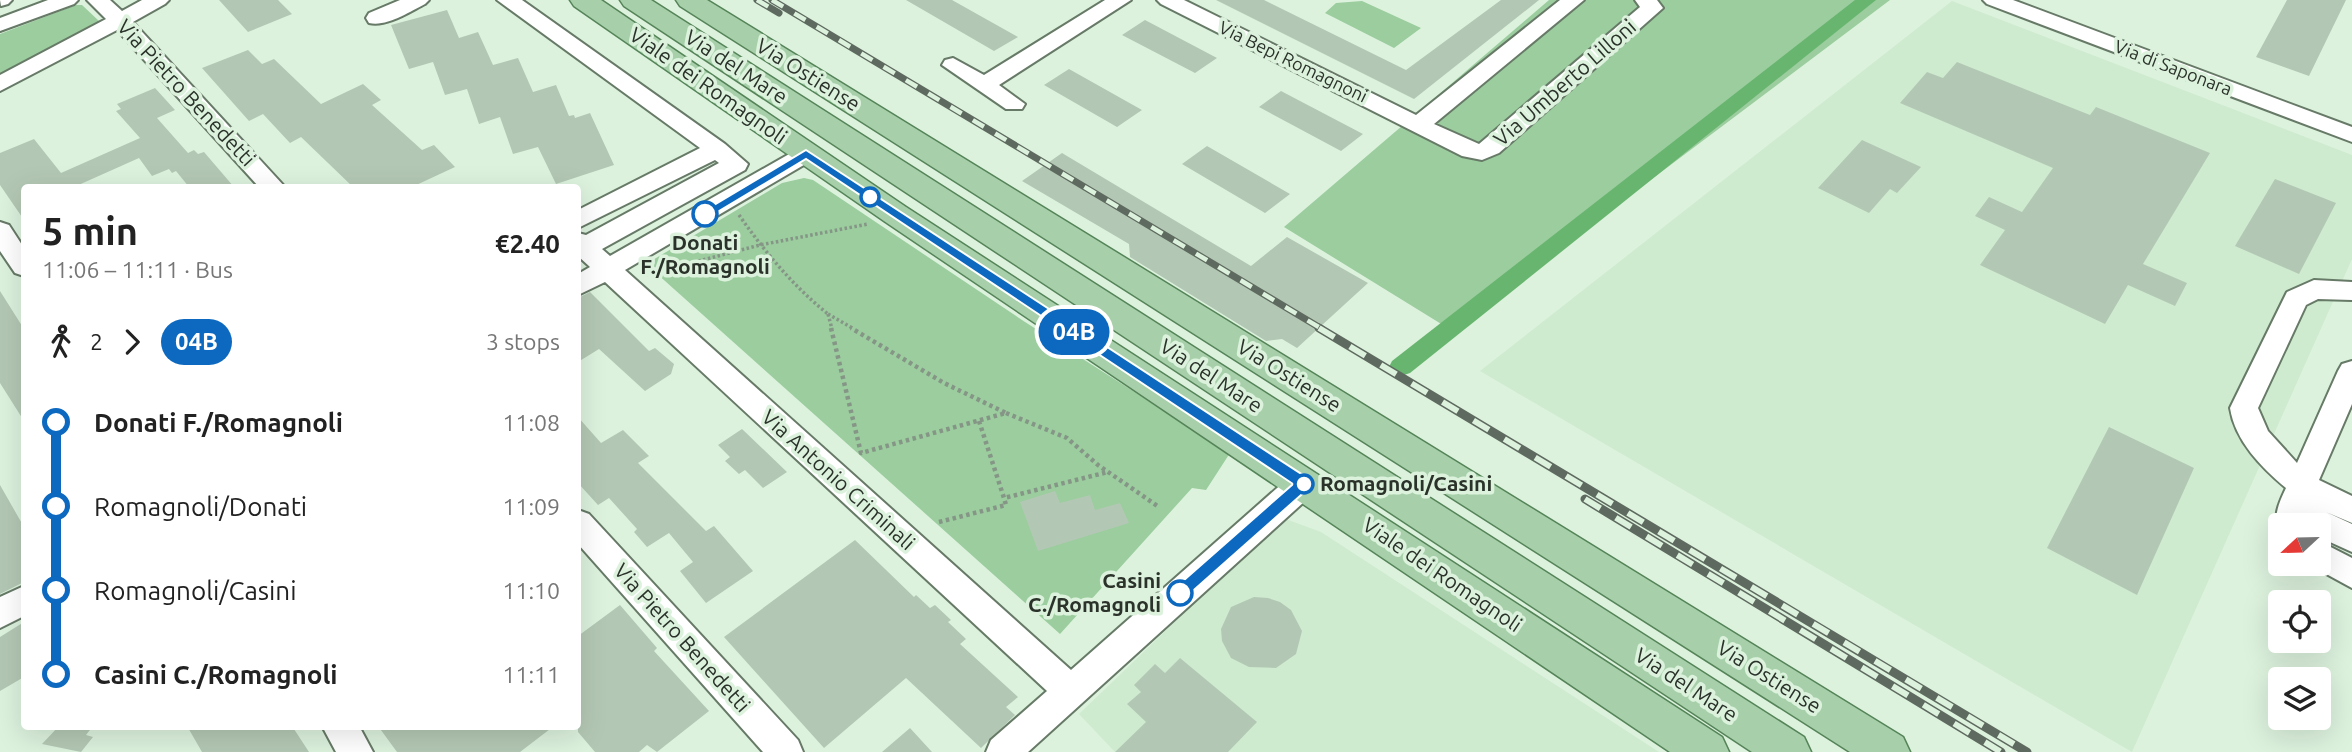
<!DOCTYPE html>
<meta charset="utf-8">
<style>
:root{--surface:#fff;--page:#f2f2f2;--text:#222;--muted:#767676}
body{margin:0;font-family:Ubuntu,sans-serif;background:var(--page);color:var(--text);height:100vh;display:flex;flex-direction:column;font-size:26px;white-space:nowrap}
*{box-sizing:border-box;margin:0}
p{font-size:23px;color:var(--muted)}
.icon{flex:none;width:38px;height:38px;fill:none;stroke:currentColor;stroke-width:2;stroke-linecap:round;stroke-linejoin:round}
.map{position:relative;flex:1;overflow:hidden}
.details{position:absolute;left:21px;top:184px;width:560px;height:546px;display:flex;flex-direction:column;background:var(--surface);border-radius:7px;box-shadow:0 7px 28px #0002}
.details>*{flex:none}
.badge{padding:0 14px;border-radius:23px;font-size:24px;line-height:46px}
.needle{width:46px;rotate:248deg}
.fabs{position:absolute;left:2268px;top:513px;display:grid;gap:14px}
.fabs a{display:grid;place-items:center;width:63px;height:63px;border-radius:7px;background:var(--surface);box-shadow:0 7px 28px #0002;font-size:35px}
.map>.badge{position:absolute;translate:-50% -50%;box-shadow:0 0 0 4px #fff}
.legs{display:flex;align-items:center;gap:10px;height:77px;padding:0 21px;font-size:23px}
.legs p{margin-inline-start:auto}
.head{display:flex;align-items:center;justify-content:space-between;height:119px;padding:0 21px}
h1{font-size:38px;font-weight:700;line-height:52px}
ul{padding:0 21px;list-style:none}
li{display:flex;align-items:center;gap:24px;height:84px;font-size:26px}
li i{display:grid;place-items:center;width:10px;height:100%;margin:0 9px;background:currentColor}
li i::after{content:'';width:18px;height:18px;margin:-9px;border:5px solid;border-radius:50%;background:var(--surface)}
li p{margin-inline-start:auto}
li:first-child i{background:linear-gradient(#0000 50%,currentColor 0)}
li:last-child i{background:linear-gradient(currentColor 50%,#0000 0)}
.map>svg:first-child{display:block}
.built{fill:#ceeacf}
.green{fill:#9bcd9e}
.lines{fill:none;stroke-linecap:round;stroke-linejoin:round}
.canal{fill:#68b56f;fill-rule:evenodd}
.building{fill:#b3c8b4}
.minor-casing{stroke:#677a67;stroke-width:4}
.major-casing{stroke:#568459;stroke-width:3}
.path-far1{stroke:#859586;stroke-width:3.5;stroke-dasharray:2.5 2.5;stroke-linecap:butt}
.path{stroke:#859586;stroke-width:4.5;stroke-dasharray:3.5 3.5;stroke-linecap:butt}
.minor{fill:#fff;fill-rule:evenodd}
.major{fill:#a7d0aa;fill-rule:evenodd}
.rail-far1-casing{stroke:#5e6a5f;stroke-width:7}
.rail-casing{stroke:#5e6a5f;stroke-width:9}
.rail-far1{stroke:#dcf2dd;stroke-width:4.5;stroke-dasharray:13;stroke-linecap:butt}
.rail{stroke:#dcf2dd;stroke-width:6;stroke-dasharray:18;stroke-linecap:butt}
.line-1{fill:#0c69bf;stroke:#fff;stroke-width:2}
.stop-1-dot{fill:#fff;stroke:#0c69bf;stroke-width:3.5}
.labels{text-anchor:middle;stroke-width:7;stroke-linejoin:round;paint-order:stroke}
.far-street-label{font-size:18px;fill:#2a322a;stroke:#dcf2dd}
.street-label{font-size:21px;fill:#2a322a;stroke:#dcf2dd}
.stop-label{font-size:21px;font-weight:bold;fill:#2a322a;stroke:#dcf2dd}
</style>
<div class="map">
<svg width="2352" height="752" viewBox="0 0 2352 752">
<rect width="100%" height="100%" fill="#dcf2dd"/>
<path class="built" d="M1952,1L2352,155V259L2132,752L1480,371Z
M1283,518L1321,532L1659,752H1115L1079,714Z"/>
<path class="green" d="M1549,0H1890L1451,330L1284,227Z
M1362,1L1421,28L1394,48L1325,13L1336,3Z
M76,5H82L100,22L0,76V34Z
M804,178L813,180L1025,322L1230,453L1206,490L1192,488L1060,634L646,264L782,183Z"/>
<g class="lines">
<path class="canal" d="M1855,0H1876L1410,373L1401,376L1392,373L1389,367L1392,361Z"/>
</g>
<path class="building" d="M219,0H278L292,14L248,32Z
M906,0H952L1018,37L994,51Z
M1216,0H1264L1406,70L1501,0H1539L1414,99Z
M2287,0H2346L2309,76L2256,57Z
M447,10L459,38L478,32L493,65L518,58L533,92L556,85L569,116L574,115L575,118L590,113L614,165L556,184L538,147L513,154L500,117L479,124L467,89L445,95L433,62L409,69L391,25Z
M1145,20L1217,58L1195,73L1122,35Z
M248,50L262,64L274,59L321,104L363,84L381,100L372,105L422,150L434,145L455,167L412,187H353L301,137L290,143L263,114L249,121L202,68Z
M1957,62L2090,115L2096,107L2210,153L2143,264L2187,283L2175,306L2128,285L2105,324L1980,265L2005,230L1975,216L1989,197L2022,212L2053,168L1900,103L1927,72L1943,78Z
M1069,69L1142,110L1117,127L1044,85Z
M155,88L175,110L157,118L188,153L194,150L198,154L204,152L234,187H189L176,171L172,173L169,169L152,176L139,158L74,187H24V220L0,185V153L34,139L61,173L140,138L116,111L121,109L117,104Z
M1281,91L1363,134L1341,151L1259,107Z
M1862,140L1921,167L1897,193L1890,189L1869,213L1818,188Z
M1207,146L1290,194L1265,213L1182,164Z
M1062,153L1251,266L1287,237L1368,283L1297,348L1282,339L1266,341L1130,257L1129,244L1022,181Z
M2275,179L2336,203L2299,274L2235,246Z
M0,291L24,329V421L0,383Z
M590,292L649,351L655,348L674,364L671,374L645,391L599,349L578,362V298Z
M578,417L601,443L623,430L649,456L638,463L706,531L714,526L753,571L706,603L680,571L693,562L669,533L647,547L634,532L637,529L609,498L598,505L578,483Z
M2109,427L2194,468L2137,595L2047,548Z
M742,429L787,472L763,488L745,470L739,474L725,461L730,457L718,445Z
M0,485L24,527V582L0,594Z
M1055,491L1060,503L1090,495L1095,510L1120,503L1129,523L1038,551L1020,502Z
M855,540L914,597L916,595L930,608L935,605L951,620L948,622L966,639L960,644L1018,697L1006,707L1015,715L981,748L906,678L824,748L724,637Z
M1254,597L1268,598L1280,602L1291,610L1302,631L1296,654L1276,668L1249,667L1231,658L1222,641L1221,629L1231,607Z
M620,605L657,648L654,651L709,711L657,752L647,745L639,752H595L578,732V636Z
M24,622V677L0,691V637Z
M1180,658L1257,722L1228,752H1115L1146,722L1127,704L1141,692L1134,685L1155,664L1165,673Z
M59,726H93L86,735L93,737L81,752L42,744Z
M187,726H292L309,752H202Z
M378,726H554L520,752H397Z
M910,728L932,752H882Z"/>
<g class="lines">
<g class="minor-casing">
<path id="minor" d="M0,0H12L8,4L1,6Z
M48,0H78L74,4L0,31V18Z
M87,0H110L122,11L142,0H169L165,4L133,22L285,187H259L117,30L0,91V75L106,19Z
M400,0H429L425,4C409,12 387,27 369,23L366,18L369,13Z
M497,0H522L725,144L748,164L745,170L602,249L610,256L798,149L806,146L814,149L818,154L814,159L625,270L1071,670L1293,474L1304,471L1315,474L1319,483L1315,492L1028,752H986L991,740L1047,691L605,282L578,295V274L590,267L578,256V233L586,235L719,163L715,160L578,228V210L700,148Z
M1105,0H1131L999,85L1025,104L1022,109H1006L942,65L945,60L953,58L984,75Z
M1157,0H1184L1416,115L1560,0H1584L1434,124L1479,144L1640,7L1635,0H1657L1663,8L1499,153L1482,160L1462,156L1161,4Z
M1983,0H2013L2352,127V142L1987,4Z
M0,222L9,225L24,248V276L15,273L0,251Z
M2314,280L2352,282V300L2318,299L2306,305L2258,408L2268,431L2297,463L2338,371L2342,364L2352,361V404L2319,480L2352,496V523L2326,512L2352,524V552L2319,537V525H2280V532C2272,517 2279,503 2286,488C2262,468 2235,441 2230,408L2287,292Z
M578,510L589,514L798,740L803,752H763L578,544Z
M2319,541L2352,558V588L2308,564H2319Z
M24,586V616L0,628V597Z
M322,726H359L373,752H336Z"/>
</g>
<g class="major-casing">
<path id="major" d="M570,0H601L906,207L1722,737L1729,752H1670L884,221L574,6Z
M620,0H651L1804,737L1811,752H1752L624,6Z
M676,0H707L1903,737L1910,752H1850L680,6Z"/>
</g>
<path class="path-far1" d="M739,215C765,252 793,286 828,314
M645,275L760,245L868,224
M828,314L854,329
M828,314L832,329"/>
<path class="path" d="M831,328L861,453L1006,413L944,383L851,328
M1006,413L1067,438L1098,465L1159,507
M979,421L1004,498L1108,472
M939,522L1006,505L1004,498"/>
<use href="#minor" class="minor"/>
<use href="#major" class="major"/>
<g class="rail-far1-casing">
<path id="rail-far1" d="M757,0L779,13
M772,0L1322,329"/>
</g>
<g class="rail-casing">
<path id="rail" d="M1319,328L2027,752
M1585,499L2001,752"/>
</g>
<use href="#rail-far1" class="rail-far1"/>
<use href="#rail" class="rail"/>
</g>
<path class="line-1" d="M806,150L1309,479L1311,484L1309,488L1186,597H1175L1173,593L1175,588L1293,484L806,159L709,217L705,218L699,214Z"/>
<g class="stop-1-dot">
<circle cx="870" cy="197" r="9"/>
<circle cx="705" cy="214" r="12"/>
<circle cx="1304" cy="484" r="9"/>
<circle cx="1180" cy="593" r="12"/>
</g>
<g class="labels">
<g class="far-street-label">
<text transform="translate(1293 62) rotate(26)" y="6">Via Bepi Romagnoni</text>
<text transform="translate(2173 68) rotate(21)" y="6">Via di Saponara</text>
</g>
<g class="street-label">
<text transform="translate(736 67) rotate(33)" y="7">Via del Mare</text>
<text transform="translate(808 75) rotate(32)" y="7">Via Ostiense</text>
<text transform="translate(1565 83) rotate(-41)" y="7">Via Umberto Lilloni</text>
<text transform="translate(708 86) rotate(35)" y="7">Viale dei Romagnoli</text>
<text transform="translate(186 93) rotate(47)" y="7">Via Pietro Benedetti</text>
<text transform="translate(1211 376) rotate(33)" y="7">Via del Mare</text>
<text transform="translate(1289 376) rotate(32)" y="7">Via Ostiense</text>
<text transform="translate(838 480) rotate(42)" y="7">Via Antonio Criminali</text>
<text transform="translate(1442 575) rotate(34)" y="7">Viale dei Romagnoli</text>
<text transform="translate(682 638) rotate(48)" y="7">Via Pietro Benedetti</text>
<text transform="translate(1769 677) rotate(32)" y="7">Via Ostiense</text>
<text transform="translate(1686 685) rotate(33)" y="7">Via del Mare</text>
</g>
<g class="stop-label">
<text x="705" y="250">Donati<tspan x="705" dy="24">F./Romagnoli</tspan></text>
<text x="1320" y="491" text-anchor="start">Romagnoli/Casini</text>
<text x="1161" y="588" text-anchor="end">Casini<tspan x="1161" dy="24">C./Romagnoli</tspan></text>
</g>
</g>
</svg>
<div class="fabs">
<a><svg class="needle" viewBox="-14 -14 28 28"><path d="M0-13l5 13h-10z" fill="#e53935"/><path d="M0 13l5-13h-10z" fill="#767676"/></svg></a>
<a><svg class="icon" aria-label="locate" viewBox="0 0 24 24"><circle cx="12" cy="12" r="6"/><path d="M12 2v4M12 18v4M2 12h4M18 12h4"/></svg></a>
<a><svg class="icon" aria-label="layers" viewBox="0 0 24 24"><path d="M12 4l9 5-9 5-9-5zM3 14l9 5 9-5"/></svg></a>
</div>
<b class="badge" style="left:1074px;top:332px;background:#0c69bf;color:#fff">04B</b>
<section class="details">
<div class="head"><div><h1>5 min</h1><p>11:06 – 11:11 · Bus</p></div><b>€2.40</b></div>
<div class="legs"><svg class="icon" aria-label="walk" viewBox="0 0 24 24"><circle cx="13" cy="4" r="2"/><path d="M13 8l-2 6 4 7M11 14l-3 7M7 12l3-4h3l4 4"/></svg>2<svg class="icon" aria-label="forward" viewBox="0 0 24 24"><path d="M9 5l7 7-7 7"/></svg><b class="badge" style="background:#0c69bf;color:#fff">04B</b><p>3 stops</p></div>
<ul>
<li><i style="color:#0c69bf"></i><b>Donati F./Romagnoli</b><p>11:08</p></li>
<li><i style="color:#0c69bf"></i><span>Romagnoli/Donati</span><p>11:09</p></li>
<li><i style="color:#0c69bf"></i><span>Romagnoli/Casini</span><p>11:10</p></li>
<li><i style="color:#0c69bf"></i><b>Casini C./Romagnoli</b><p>11:11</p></li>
</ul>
</section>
</div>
